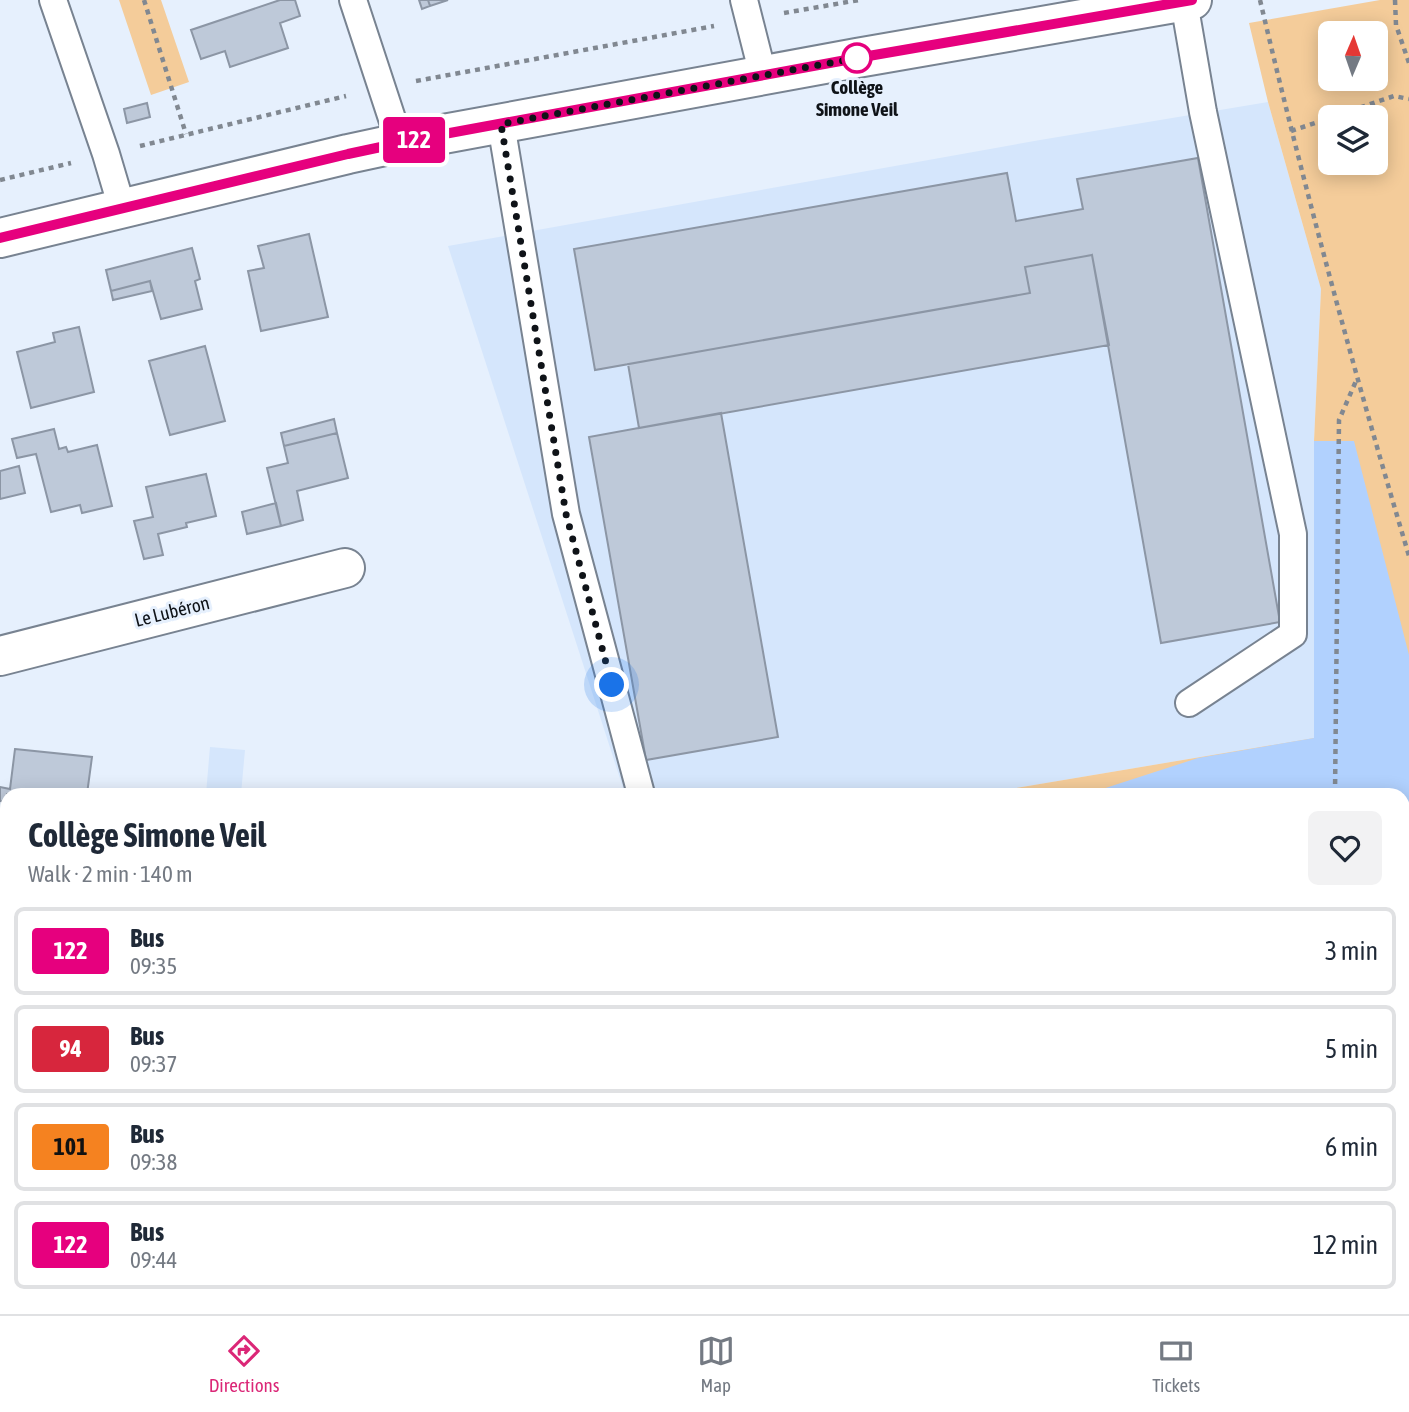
<!DOCTYPE html>
<meta charset="utf-8">
<style>
:root{--surface:#fff;--page:#f2f2f3;--text:#1f2937;--muted:#747a83;--line:#e0e1e3;--accent:#db2777}
body{margin:0;font-family:"Asap Condensed",sans-serif;background:var(--page);color:var(--text);height:100vh;display:flex;flex-direction:column;font-size:26px;white-space:nowrap}
*{box-sizing:border-box;margin:0}
p{font-size:23px;color:var(--muted)}
.icon{flex:none;width:38px;height:38px;fill:none;stroke:currentColor;stroke-width:2;stroke-linecap:round;stroke-linejoin:round}
.map{position:relative;flex:1;overflow:hidden}
.panel{position:absolute;left:0px;top:788px;width:1410px;height:527px;display:flex;flex-direction:column;background:var(--surface);border-radius:21px 21px 0 0;box-shadow:0 4px 18px #0003}
.panel>*{flex:none}
.badge{padding:0 14px;border-radius:5px;font-size:24px;line-height:46px}
.needle{width:46px;rotate:2deg}
.buttons{position:absolute;left:1318px;top:21px;display:grid;gap:14px}
.buttons a{display:grid;place-items:center;width:70px;height:70px;border-radius:10px;background:var(--surface);box-shadow:0 4px 18px #0003;font-size:35px}
.you{position:absolute;width:35px;height:35px;margin:-18px;border:5px solid #fff;border-radius:50%;background:#1a73e8;box-shadow:0 0 0 10px #1a73e833}
.map>.badge{position:absolute;translate:-50% -50%;box-shadow:0 0 0 4px #fff}
.round{display:grid;place-items:center;flex:none;width:74px;height:74px;border-radius:10px;background:var(--page)}
.head{display:flex;align-items:center;justify-content:space-between;height:119px;padding:0 28px}
h1{font-size:33px;font-weight:700;line-height:52px}
ul{padding:0;list-style:none}
li{display:flex;align-items:center;gap:21px;height:88px;margin:0 14px 10px;padding:0 14px;border:4px solid var(--line);border-radius:10px}
li div{flex:1}
li b{display:block;font-size:26px}
li em{font-style:normal}
li .badge{min-width:77px;font-weight:700;text-align:center}
.dock{display:flex;justify-content:space-around;align-items:center;height:98px;border-top:2px solid var(--line);background:var(--surface);font-size:19px;color:var(--muted)}
.dock a{display:grid;justify-items:center;gap:4px}
.dock .selected{color:var(--accent)}
.map>svg:first-child{display:block}
.built{fill:#d5e6fc}
.green{fill:#f4cc9a;fill-rule:evenodd}
.water{fill:#b1d1fe}
.building{fill:#bec9d9;stroke:#8c96a5;stroke-width:2}
.lines{fill:none;stroke-linecap:round;stroke-linejoin:round}
.lane-casing{stroke:#788391;stroke-width:30}
.street-casing{stroke:#788391;stroke-width:42}
.path{stroke:#818891;stroke-width:4.5;stroke-dasharray:5 5;stroke-linecap:butt}
.lane{stroke:#fff;stroke-width:26}
.street{stroke:#fff;stroke-width:38}
.line-casing{stroke:#fff;stroke-width:16}
.line{stroke:#e6007e;stroke-width:10}
.walk{stroke:#0f1318;stroke-width:7;stroke-dasharray:0 12.6}
.stop-dot{fill:#fff;stroke:#e6007e;stroke-width:3.5}
.labels{text-anchor:middle;stroke-width:6;stroke-linejoin:round;paint-order:stroke}
.stop-label{font-size:19px;font-weight:bold;fill:#0f1318;stroke:#e6f0fd}
.street-label{font-size:19px;fill:#0f1318;stroke:#e6f0fd}
</style>
<div class="map">
<svg width="1409" height="1314" viewBox="0 0 1409 1314">
<rect width="100%" height="100%" fill="#e6f0fd"/>
<path class="built" d="M1268,102L1321,289L1314,441V738L980,794H625L448,246L1040,140Z
M210,747L245,750L241,794H206Z"/>
<path class="green" d="M119,0H161L189,82L151,95Z
M1380,0H1409V1314H793L790,1307H1404V794H980L1314,738V441L1321,289L1268,102L1249,23ZM1330,33H1376V79H1330ZM1330,117H1376V163H1330Z"/>
<path class="water" d="M1314,441H1354L1409,655V952L1404,953V794H1087L1198,758L1314,738Z
M1404,1055H1409V1314H957L955,1307H1404Z"/>
<path class="building" d="M280,0H295L300,16L280,23L288,48L230,67L225,51L201,59L191,30Z
M419,0H428L430,6L422,9Z
M428,0H448L430,6Z
M147,103L150,117L127,123L124,109Z
M1198,158L1280,622L1161,643L1092,255L1025,267L1030,293L595,370L574,249L1007,173L1016,221L1083,209L1077,179Z
M309,234L328,317L261,331L248,271L264,268L258,246Z
M192,248L200,279L195,281L202,309L161,319L150,281L111,291L106,270Z
M1092,255L1109,345L639,428L628,364L1030,293L1025,267Z
M150,281L152,291L113,300L111,291Z
M79,327L94,392L31,408L17,352L55,342L53,333Z
M205,346L225,421L170,435L149,361Z
M721,413L778,737L646,760L589,437Z
M334,419L337,433L284,446L281,433Z
M54,429L59,449L66,447L68,452L97,445L112,506L82,513L80,505L51,512L36,454L17,458L12,439Z
M337,433L348,478L297,491L303,520L281,526L267,468L288,463L284,446Z
M19,466L25,493L0,499V471Z
M206,474L216,516L186,523L187,527L158,534L163,555L144,559L134,521L153,517L146,487Z
M276,503L281,526L247,534L242,512Z
M15,749L92,757L87,794H7V802L0,801V787L10,789Z
M0,862L7,863V1094L0,1093Z
M84,1307H147L126,1314H86Z
M638,1307H703V1308L681,1314H640Z"/>
<g class="lines">
<g class="lane-casing">
<path id="lane" d="M53,0L106,154L122,208
M353,0L400,143
M744,0L763,75
M1184,2L1203,112L1293,534V634L1189,703
M501,124L566,514L641,794"/>
</g>
<g class="street-casing">
<path id="street" d="M0,238L348,154L427,137L857,58L1192,0
M0,656L345,568"/>
</g>
<path class="path" d="M144,0L186,134
M1260,0C1304,187 1354,372 1409,556
M1395,0L1396,25L1409,63
M784,13L859,0
M416,81L714,26
M1332,117L1394,96L1409,99
M1291,131L1330,118
M140,146L346,96
M0,180L71,163
M1335,794L1339,420L1356,381
M1404,1001L1409,1000
M832,1307L834,1314"/>
<use href="#lane" class="lane"/>
<use href="#street" class="street"/>
</g>
<g class="lines">
<g class="line-casing">
<path id="line" d="M0,238L348,154L428,137L857,58L1192,0"/>
</g>
<use href="#line" class="line"/>
<path class="walk" d="M612,685L566,514L501,124L857,58"/>
</g>
<circle class="stop-dot" cx="857" cy="58" r="14"/>
<g class="labels">
<g class="stop-label">
<text x="857" y="94">Collège<tspan x="857" dy="22">Simone Veil</tspan></text>
</g>
<g class="street-label">
<text transform="translate(172 611) rotate(-14)" y="7">Le Lubéron</text>
</g>
</g>
</svg>
<div class="buttons">
<a><svg class="needle" viewBox="-14 -14 28 28"><path d="M0-13l5 13h-10z" fill="#e53935"/><path d="M0 13l5-13h-10z" fill="#747a83"/></svg></a>
<a><svg class="icon" aria-label="layers" viewBox="0 0 24 24"><path d="M12 4l9 5-9 5-9-5zM3 14l9 5 9-5"/></svg></a>
</div>
<div class="you" style="left:612px;top:685px"></div>
<b class="badge" style="left:414px;top:140px;background:#e6007e;color:#fff">122</b>
<section class="panel">
<div class="head"><div><h1>Collège Simone Veil</h1><p>Walk · 2 min · 140 m</p></div><a class="round"><svg class="icon" aria-label="heart" viewBox="0 0 24 24"><path d="M12 20l-8-8c-3-5 5-10 8-4 3-6 11-1 8 4z"/></svg></a></div>
<ul>
<li><span class="badge" style="background:#e6007e;color:#fff">122</span><div><b>Bus</b><p>09:35</p></div><em>3 min</em></li>
<li><span class="badge" style="background:#d7263d;color:#fff">94</span><div><b>Bus</b><p>09:37</p></div><em>5 min</em></li>
<li><span class="badge" style="background:#f58220;color:#111">101</span><div><b>Bus</b><p>09:38</p></div><em>6 min</em></li>
<li><span class="badge" style="background:#e6007e;color:#fff">122</span><div><b>Bus</b><p>09:44</p></div><em>12 min</em></li>
</ul>
</section>
</div>
<nav class="dock">
<a class="selected"><svg class="icon" aria-label="directions" viewBox="0 0 24 24"><path d="M12 3l9 9-9 9-9-9zM9 14v-3h6M13 9l2 2-2 2"/></svg>Directions</a>
<a><svg class="icon" aria-label="map" viewBox="0 0 24 24"><path d="M3 6l6-2 6 2 6-2v14l-6 2-6-2-6 2zM9 4v14M15 6v14"/></svg>Map</a>
<a><svg class="icon" aria-label="tickets" viewBox="0 0 24 24"><path d="M3 7h18v10H3zM15 7v10"/></svg>Tickets</a>
</nav>
